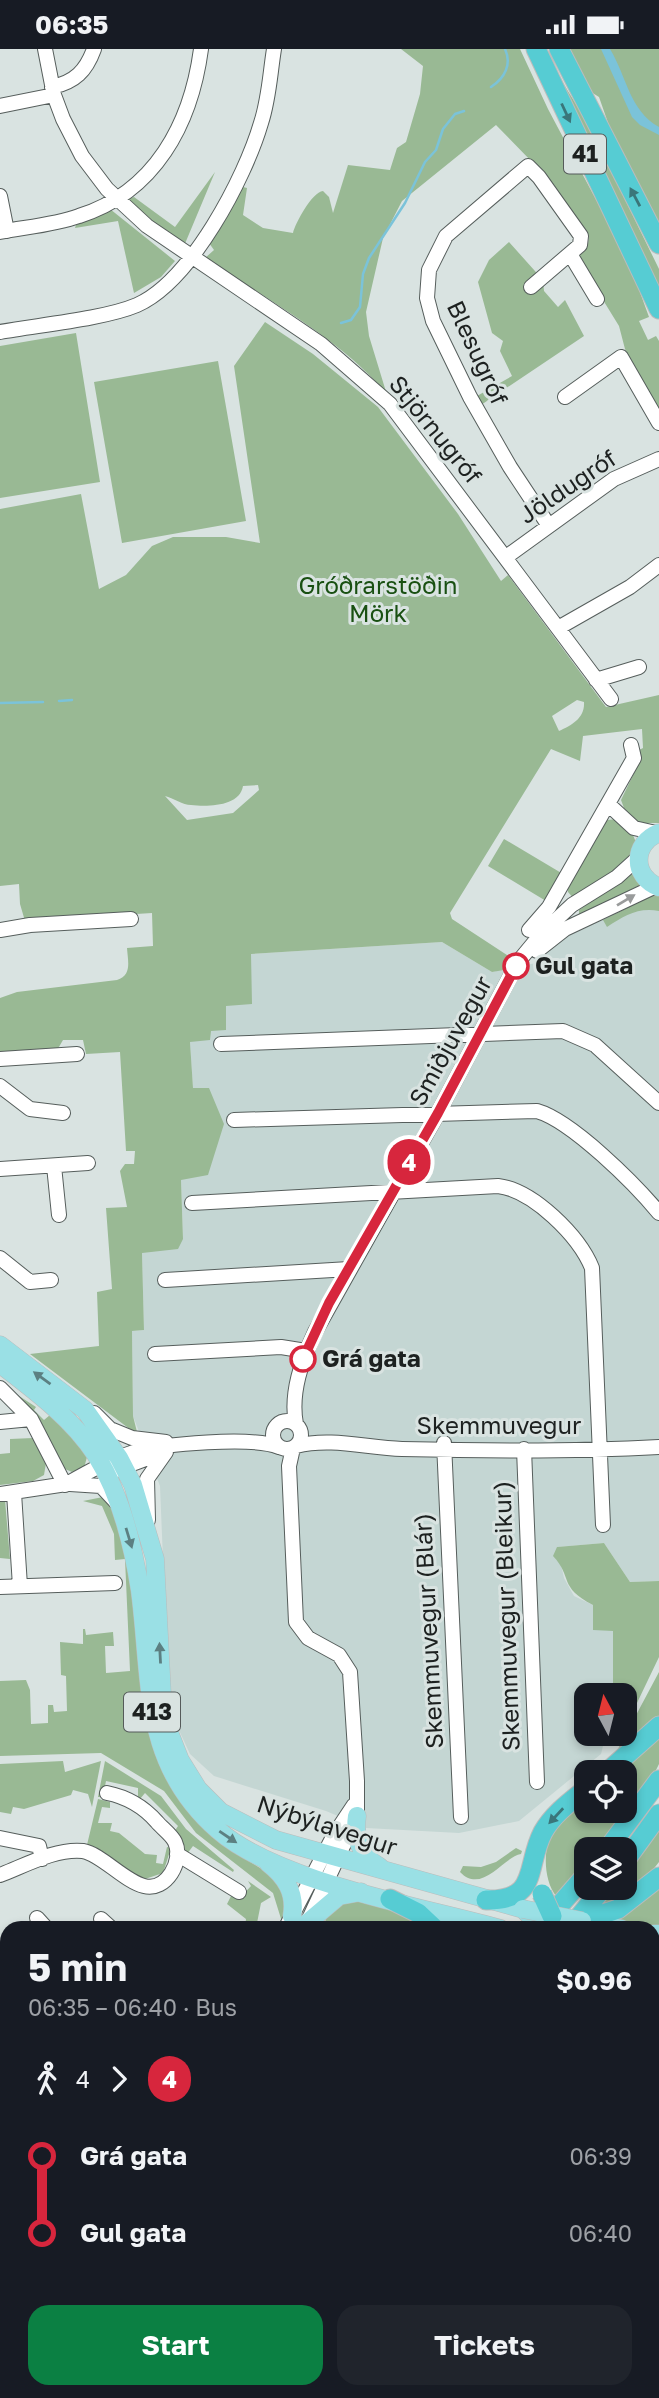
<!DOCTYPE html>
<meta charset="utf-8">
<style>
:root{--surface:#171b24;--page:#20242c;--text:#f1f3f6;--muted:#9ea1a6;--accent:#0b8043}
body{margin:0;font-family:"Golos Text",sans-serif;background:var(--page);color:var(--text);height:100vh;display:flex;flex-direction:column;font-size:26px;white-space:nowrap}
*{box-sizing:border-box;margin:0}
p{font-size:23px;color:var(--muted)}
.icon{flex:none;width:38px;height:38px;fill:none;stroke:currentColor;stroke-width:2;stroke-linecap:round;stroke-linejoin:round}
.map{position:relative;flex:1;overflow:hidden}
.sheet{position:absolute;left:0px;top:1872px;width:660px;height:478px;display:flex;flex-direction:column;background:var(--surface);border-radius:21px 21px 0 0;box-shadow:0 4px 10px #0003}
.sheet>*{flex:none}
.badge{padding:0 14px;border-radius:23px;font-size:24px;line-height:46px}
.needle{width:46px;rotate:353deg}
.fabs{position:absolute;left:574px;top:1634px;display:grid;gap:14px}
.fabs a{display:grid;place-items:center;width:63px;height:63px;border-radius:14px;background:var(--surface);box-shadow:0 4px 10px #0003;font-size:35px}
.map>.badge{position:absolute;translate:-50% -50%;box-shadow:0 0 0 4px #fff}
.legs{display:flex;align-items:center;gap:10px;height:77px;padding:0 28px;font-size:23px}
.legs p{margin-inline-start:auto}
.summary{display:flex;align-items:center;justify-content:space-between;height:119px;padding:0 28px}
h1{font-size:38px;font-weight:700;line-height:52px}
.primary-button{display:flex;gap:14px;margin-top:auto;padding:14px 28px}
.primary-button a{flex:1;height:80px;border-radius:21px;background:var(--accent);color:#fff;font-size:28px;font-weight:700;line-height:80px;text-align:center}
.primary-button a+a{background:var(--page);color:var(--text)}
ul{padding:0 28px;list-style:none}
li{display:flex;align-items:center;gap:24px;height:77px;font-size:26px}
li i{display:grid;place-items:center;width:10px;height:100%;margin:0 9px;background:currentColor}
li i::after{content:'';width:18px;height:18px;margin:-9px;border:5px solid;border-radius:50%;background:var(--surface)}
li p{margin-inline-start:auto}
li:first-child i{background:linear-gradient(#0000 50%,currentColor 0)}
li:last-child i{background:linear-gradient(currentColor 50%,#0000 0)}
.status{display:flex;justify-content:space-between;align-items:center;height:49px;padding:0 35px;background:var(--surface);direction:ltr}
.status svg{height:19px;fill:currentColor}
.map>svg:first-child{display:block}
.built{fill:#c4d6d3}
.green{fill:#99b994;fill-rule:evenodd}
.water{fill:#7bc3d9}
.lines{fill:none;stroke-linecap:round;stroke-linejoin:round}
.stream{stroke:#7bc3d9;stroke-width:2.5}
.minor-casing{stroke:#565e5c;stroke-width:16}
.major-casing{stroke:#bbbcbc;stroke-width:19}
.highway-casing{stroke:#bbbcbc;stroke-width:21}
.minor{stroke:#fff;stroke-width:14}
.major{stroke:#9ae0e5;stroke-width:18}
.highway{stroke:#56ccd3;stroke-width:19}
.major-bridge-casing{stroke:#bbbcbc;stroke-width:19;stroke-linecap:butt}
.highway-bridge-casing{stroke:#bbbcbc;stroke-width:21;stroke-linecap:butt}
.major-bridge{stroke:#9ae0e5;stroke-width:18}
.highway-bridge{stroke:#56ccd3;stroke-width:19}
.oneway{fill:#3a767a}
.oneway2{fill:#999b9b}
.oneway3{fill:#5c8082}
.line-1-casing{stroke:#fff;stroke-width:16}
.line-1{stroke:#d7263d;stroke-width:10}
.stop-1-dot{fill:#fff;stroke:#d7263d;stroke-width:3.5}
.labels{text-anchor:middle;stroke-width:6;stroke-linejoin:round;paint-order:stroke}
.shield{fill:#d9e3e1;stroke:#555b5a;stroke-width:2}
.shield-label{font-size:23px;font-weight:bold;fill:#1d2120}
.street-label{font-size:24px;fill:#1d2120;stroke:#d9e3e1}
.park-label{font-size:24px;fill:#195012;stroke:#d9e3e1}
.stop-label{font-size:24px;font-weight:bold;fill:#1d2120;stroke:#d9e3e1;text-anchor:start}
</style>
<div class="status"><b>06:35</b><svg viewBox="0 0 49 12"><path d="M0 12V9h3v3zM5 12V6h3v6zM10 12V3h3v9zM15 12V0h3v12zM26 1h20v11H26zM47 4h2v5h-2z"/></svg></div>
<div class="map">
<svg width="659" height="2349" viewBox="0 0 659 2349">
<rect width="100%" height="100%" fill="#d9e3e1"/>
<path class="built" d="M652,849L659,850V1532L630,1533L604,1494L557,1498L564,1529L574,1547L593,1556L613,1582V1647H586V1685H606L601,1705L519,1772L459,1784L366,1779L326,1762L214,1727L190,1705L177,1677L168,1633L160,1437L133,1367L132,1282L144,1281L142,1203L183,1190L181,1131L193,1040L190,993L211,982L251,905L442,893L492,923L536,914L564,888Z
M7,2051V2145L0,2146V2052Z
M7,2249V2343H85L80,2349H0V2251Z"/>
<path class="green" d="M401,0H520L548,60L629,213L649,268L639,272L648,291L656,287L659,292V365L625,300L619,277L579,212L580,202L588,195L589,188L534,115L496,76L402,152L383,189L366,263L369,287L387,346C346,293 261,247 205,209L214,201L209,194L243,138L247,139L243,166L263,179L293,184C295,175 312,143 323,142L329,148L333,164L348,116L390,121L397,99L406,93L420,45L423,17Z
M570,0H659V180L613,88L599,48L591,43Z
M560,29L588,75L659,220V241Z
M215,123L184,197L128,154L129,150L134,148L175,178Z
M110,160L175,212L161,228L134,244L118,172L75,179L76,176Z
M509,193L543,231L544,242L558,258L565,251L584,287L481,356L477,347L512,327L500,302L503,292L492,284L478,233L489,211Z
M265,273L313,305L378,358L458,465L501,532L508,526L606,658L659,646V774H638L624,759L621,751L637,718L639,701L643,699L642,680L583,687L580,712L551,700L450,864L452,870L510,908L504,921L492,923L442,893L251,905L252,955L226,957V981L211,982L210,991L190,993L193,1039H209L224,1075L208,1126L181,1131L183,1190L178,1200L142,1204L144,1281L132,1282L133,1367L137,1383L131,1381L30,1305L99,1297L97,1243L112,1240L106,1159L127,1158L120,1122L125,1115H134L135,1102H126L120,1003L86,1005L83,991H63L56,1003L0,1006V949L17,943L117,931C132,926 128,913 127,899L153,897L152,864L25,872L20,855L19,835L0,837V460L81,445L99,540L126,526L152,497L173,488H226L260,494L234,317ZM577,651L584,653C585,669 572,676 559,682L552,667ZM258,736L259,741L233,764L187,771L165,747C173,749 183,756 191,756C209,758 240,757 243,737Z
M76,284L100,433L0,449V297Z
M218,312L246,472L122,494L94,333Z
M617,770C623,776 633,783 635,791C639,818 592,839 575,851L568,843L567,835L607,771Z
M504,790L563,825L546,852L488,817Z
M632,825L642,835L579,868V861Z
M649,844L659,845V862C638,858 624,867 607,878L603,871L625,860Z
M16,1345L36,1358L34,1361L44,1371L50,1366L59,1372L87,1408L84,1419L72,1423L65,1420L34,1365Z
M33,1389L46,1414L44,1426L33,1432L0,1436V1405L10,1404V1390Z
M103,1448L111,1452L201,1771L224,1797L278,1830L289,1845L282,1873L273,1844L196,1784L164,1742L101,1704L0,1707V1632L26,1631L30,1641L31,1675L48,1674V1656H53L54,1663L67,1662L66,1627L61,1626L60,1593L83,1595V1580H85L86,1586L113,1583L114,1597H105L106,1624L130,1622L125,1510L115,1511L114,1485L102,1457L83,1452Z
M0,1450L5,1451L10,1510L0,1509Z
M604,1494L630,1533L659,1532V1608L625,1679V1647H613V1582L593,1581V1556C558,1538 573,1528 553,1507L557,1498Z
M659,1623V1668L624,1703L593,1724L618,1700Z
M659,1685V1715L654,1725L601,1801H586V1819L556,1847C544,1832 542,1800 553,1783C561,1770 575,1760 586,1751V1762H625V1724H619Z
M63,1712L65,1723L101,1712L92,1758L88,1745L73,1741L71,1746L24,1760L13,1758L11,1765L0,1763V1715Z
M105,1712L161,1747L186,1780L234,1821L233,1823L193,1797L187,1805L179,1802L174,1783L178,1777L145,1744L140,1750L138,1748V1739L106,1732L103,1748H98Z
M98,1750L110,1753V1759L102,1758L98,1774H112L110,1782L119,1784L145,1805L157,1806L156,1814L163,1815L167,1798L171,1799L163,1824L145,1830L86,1800Z
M659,1776V1813L640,1837L595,1862L612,1839H625V1822Z
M516,1799L522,1802L521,1805C503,1808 482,1846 460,1823L463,1817L481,1818L496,1813Z
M248,1832L271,1848L261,1854L256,1879H245L246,1870L227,1855L232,1845L239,1850L251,1837Z
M659,1836V1880L606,1870Z
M346,1850L374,1852L431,1880H321L331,1861Z
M653,2150L659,2154V2342L653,2338Z
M85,2343H619L615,2349H80Z"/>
<path class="water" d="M601,0H610C627,28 629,61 659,78V86L640,76L632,68Z"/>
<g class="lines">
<path class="stream" d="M491,38C505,29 512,15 505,0
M341,274L351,271L360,258L363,225L369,209L405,154L425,113L436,101L443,80L455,65L464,62
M59,652L72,651
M0,654L43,653"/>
<g class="minor-casing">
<path id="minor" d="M45,0L54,46L63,70L82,107L107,140L147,177L321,295L390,355L611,650
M52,38C75,33 86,22 94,0
M0,57L54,46
M0,147L7,182
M0,183C26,178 54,176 79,167C155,143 191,75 201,0
M570,205L597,250
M531,238L580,196L581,187L539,128L528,117L446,187L429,221L427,249L433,272L470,348L510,418L549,477
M0,283C38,276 104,270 137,256C191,232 245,129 261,74C269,50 270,25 274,0
M565,348L621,308L659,374
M506,508L614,430L659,410
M558,579L630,538L659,516
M596,631L639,618
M608,755L634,779L656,784
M0,881L30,876L131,870
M529,881L549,858L634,709L631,696
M537,902L565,880L656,837
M221,995L563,982L595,996L659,1054
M0,1010L77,1005
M0,1037L30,1060L63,1064
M234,1071L537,1062C572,1072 635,1135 659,1164
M54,1117L59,1166
M0,1120L88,1114
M192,1154L498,1137C533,1141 579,1187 592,1219L603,1476
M0,1209L30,1233L51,1231
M165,1231L349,1220
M155,1305L281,1298L306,1302
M0,1339L31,1370L65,1436
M94,1364L110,1380L132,1389L166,1393
M273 1386a14 14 0 1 1 28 0a14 14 0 1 1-28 0Z
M0,1373L31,1370
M296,1375C290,1344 302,1311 315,1283L438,1064L518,913L542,884L572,856L617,828L638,809
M444,1394L461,1768
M296,1397C331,1388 367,1399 402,1400C487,1402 574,1403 659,1398
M293,1399L289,1417L296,1573L308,1589L339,1606L350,1623L357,1732V1767L309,1870
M524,1400L537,1733
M116,1421L159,1405
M70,1435L101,1437L116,1453
M65,1436C88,1423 109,1411 134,1403C163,1395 252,1387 279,1398
M14,1444L20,1537
M0,1445L73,1434
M148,1471L147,1430L166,1403
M0,1538L115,1534
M0,1789L39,1797L42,1810
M177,1805L239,1843
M0,1826C24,1817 56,1799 83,1802C101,1805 124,1832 144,1837C166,1843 184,1812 175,1793C172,1786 162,1779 157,1773C143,1757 127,1748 107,1744
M37,1869L47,1880
M101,1870L112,1880
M285,1880L334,1786L354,1756
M0,1909L7,1916
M653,1972L659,1967
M0,1982L7,1980
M0,2049L7,2047
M0,2060L7,2058
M0,2237L7,2235"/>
</g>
<g class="major-casing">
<path id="major" d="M659,784C632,794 632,828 659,838
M0,1296L85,1361L119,1409L133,1436L155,1510L162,1646L169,1683L180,1711L198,1740L221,1763L276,1791L523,1860L534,1871
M0,1315C34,1341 73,1370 96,1406C121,1446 133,1496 140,1541C152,1632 141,1714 218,1781C277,1833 423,1858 501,1880
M357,1767C354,1789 359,1806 380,1818
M268,1814C286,1828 296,1844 292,1867
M582,1872L622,1880
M306,1875L339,1847L361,1843
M653,1885H659"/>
</g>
<g class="highway-casing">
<path id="highway" d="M536,0L659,260
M559,0L659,195
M606,1724L659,1677
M607,1801L659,1731
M625,1812L659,1765
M390,1850L418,1864L435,1880
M486,1851C540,1852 525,1817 543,1783C553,1765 571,1752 586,1740
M582,1872L618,1860L659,1828
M539,1880L586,1826
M569,1880L603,1839
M653,1913L659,1911
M0,2164L7,2161
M0,2199L7,2196"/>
</g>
<use href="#minor" class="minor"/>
<use href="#major" class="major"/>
<use href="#highway" class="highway"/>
<g class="major-bridge-casing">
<path id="major-bridge" d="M523,1860L582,1872"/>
</g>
<g class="highway-bridge-casing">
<path id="highway-bridge" d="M542,1845L552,1867"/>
</g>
<use href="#major-bridge" class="major-bridge"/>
<use href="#highway-bridge" class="highway-bridge"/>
</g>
<defs><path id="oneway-solid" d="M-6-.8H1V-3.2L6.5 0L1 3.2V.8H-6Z" transform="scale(1.75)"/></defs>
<g class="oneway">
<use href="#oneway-solid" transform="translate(566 64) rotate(65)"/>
<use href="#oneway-solid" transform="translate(635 148) rotate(-118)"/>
<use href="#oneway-solid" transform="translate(556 1767) rotate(133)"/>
</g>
<use class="oneway2" href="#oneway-solid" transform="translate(626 851) rotate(-31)"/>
<g class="oneway3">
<use href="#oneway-solid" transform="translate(42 1329) rotate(-144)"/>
<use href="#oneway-solid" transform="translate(129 1489) rotate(73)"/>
<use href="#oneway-solid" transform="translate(160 1604) rotate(-93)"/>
<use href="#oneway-solid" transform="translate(228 1788) rotate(34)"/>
</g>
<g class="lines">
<g class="line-1-casing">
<path id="line-1" d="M303,1310L329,1254L438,1064L516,917"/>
</g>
<use href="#line-1" class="line-1"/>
</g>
<g class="stop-1-dot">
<circle cx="516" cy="917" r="12"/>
<circle cx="303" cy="1310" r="12"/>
</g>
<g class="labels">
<g class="shield">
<rect x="564" y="85.5" width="42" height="39" rx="5"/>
<rect x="124" y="1643.5" width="56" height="39" rx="5"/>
</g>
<g class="shield-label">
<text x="585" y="113">41</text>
<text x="152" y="1671">413</text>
</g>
<g class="street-label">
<text transform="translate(477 304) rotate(65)" y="8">Blesugróf</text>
<text transform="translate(435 381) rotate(51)" y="8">Stjörnugróf</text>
<text transform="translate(568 438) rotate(-34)" y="8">Jöldugróf</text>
<text transform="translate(451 992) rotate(-61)" y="8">Smiðjuvegur</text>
<text x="499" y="1385">Skemmuvegur</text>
<text transform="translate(507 1567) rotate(-92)" y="8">Skemmuvegur (Bleikur)</text>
<text transform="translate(429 1582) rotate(-93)" y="8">Skemmuvegur (Blár)</text>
<text transform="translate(327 1777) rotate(18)" y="8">Nýbýlavegur</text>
</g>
<g class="park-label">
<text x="378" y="545">Gróðrarstöðin<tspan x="378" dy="28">Mörk</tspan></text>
</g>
<g class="stop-label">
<text x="535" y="925">Gul gata</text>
<text x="322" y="1318">Grá gata</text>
</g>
</g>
</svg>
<div class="fabs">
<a><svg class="needle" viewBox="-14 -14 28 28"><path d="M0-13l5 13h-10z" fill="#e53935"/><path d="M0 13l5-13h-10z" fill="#9ea1a6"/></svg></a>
<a><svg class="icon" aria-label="locate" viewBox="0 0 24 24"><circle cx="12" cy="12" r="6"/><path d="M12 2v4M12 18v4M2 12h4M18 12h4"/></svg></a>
<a><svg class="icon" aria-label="layers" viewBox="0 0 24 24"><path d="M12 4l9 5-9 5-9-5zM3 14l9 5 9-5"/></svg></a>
</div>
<b class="badge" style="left:409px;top:1113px;background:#d7263d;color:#fff">4</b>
<section class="sheet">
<div class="summary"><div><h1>5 min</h1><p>06:35 – 06:40 · Bus</p></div><b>$0.96</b></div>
<div class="legs"><svg class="icon" aria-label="walk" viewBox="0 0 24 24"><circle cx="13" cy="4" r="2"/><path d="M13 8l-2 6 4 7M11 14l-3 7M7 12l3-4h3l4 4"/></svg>4<svg class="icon" aria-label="forward" viewBox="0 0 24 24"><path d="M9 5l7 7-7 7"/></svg><b class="badge" style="background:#d7263d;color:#fff">4</b></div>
<ul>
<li><i style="color:#d7263d"></i><b>Grá gata</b><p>06:39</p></li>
<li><i style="color:#d7263d"></i><b>Gul gata</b><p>06:40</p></li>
</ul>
<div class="primary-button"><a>Start</a><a>Tickets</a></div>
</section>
</div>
